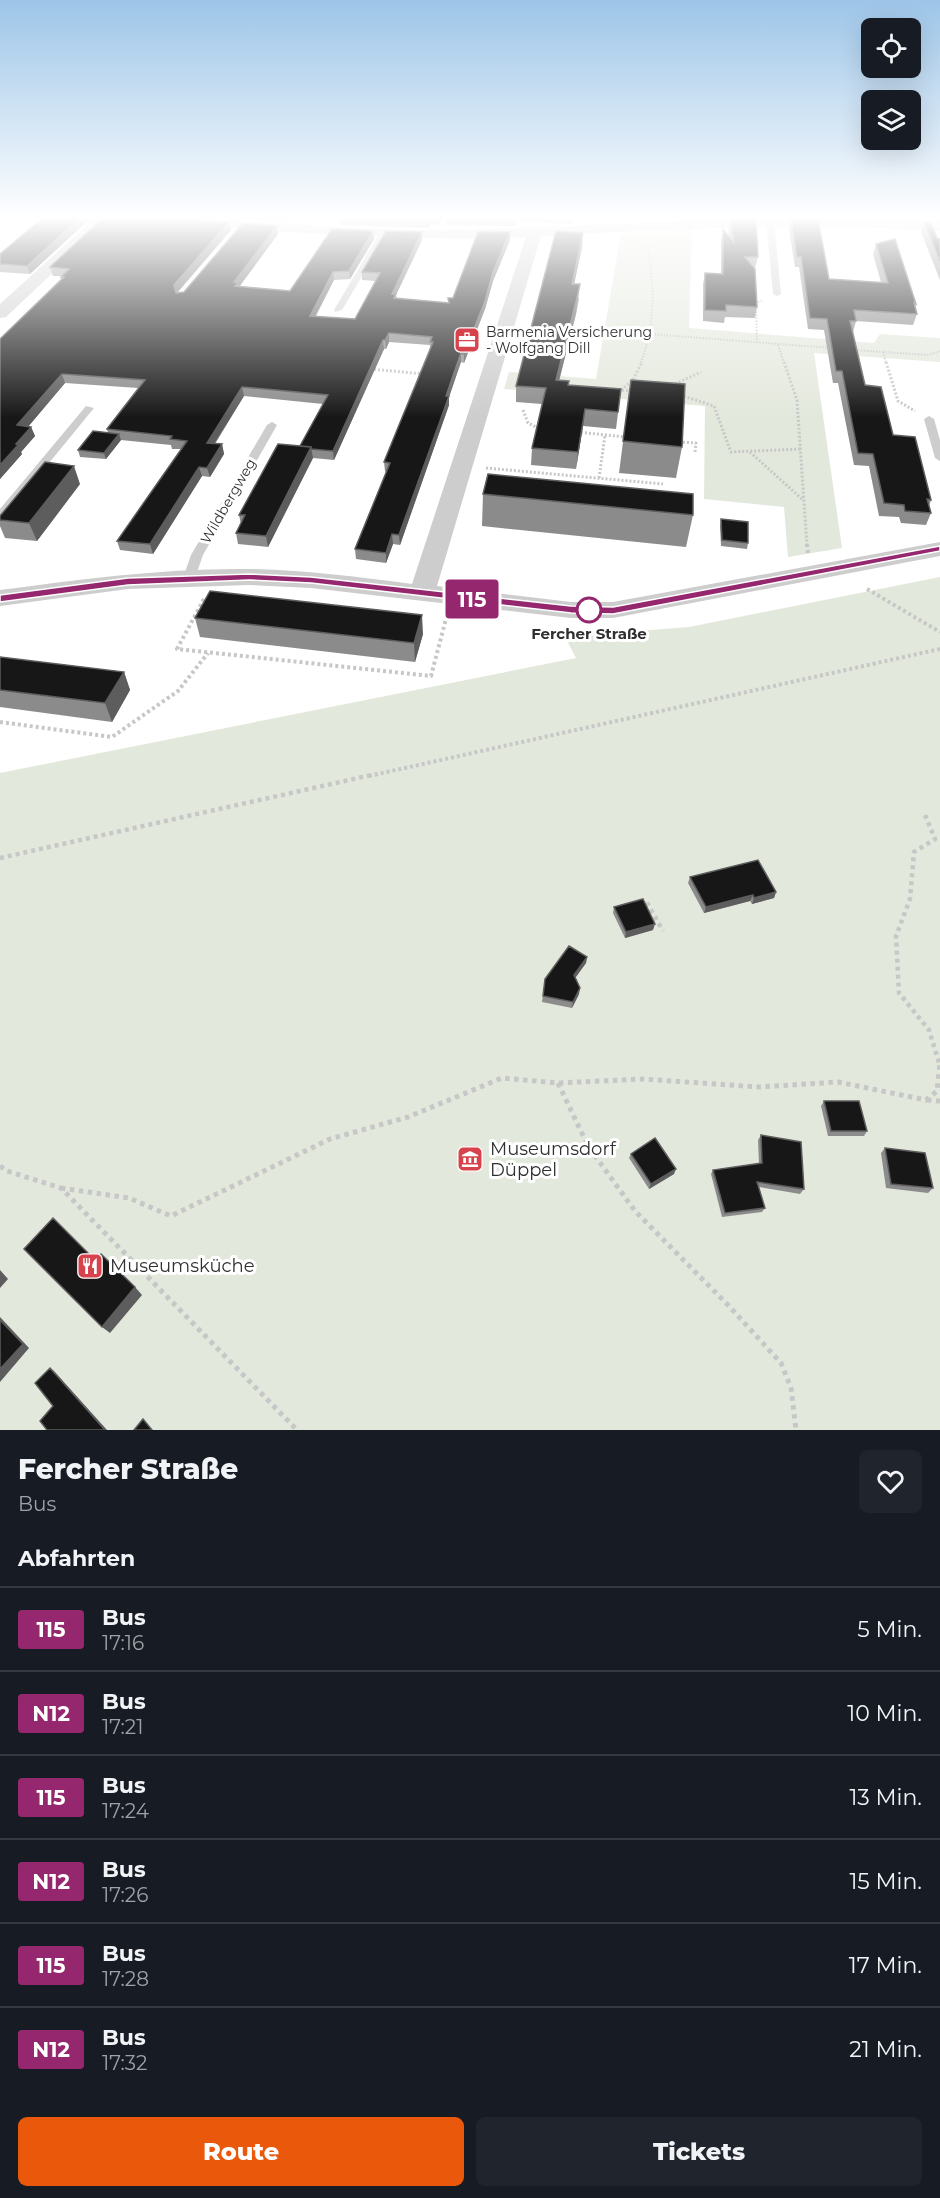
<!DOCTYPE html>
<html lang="de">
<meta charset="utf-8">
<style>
:root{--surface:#171b24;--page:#20242c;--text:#f1f3f6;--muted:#9ea1a6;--line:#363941;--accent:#ea580c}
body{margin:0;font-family:Montserrat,sans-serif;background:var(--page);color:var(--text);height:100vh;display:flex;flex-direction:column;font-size:22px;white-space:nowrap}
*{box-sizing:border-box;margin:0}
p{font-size:20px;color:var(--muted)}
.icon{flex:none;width:33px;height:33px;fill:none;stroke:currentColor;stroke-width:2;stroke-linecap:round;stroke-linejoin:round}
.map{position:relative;height:1430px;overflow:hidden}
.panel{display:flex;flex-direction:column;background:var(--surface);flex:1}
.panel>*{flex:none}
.badge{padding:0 12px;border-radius:4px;font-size:21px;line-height:39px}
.controls{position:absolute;left:861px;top:18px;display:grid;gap:12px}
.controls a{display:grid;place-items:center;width:60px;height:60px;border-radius:9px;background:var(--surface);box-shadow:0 6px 24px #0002;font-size:30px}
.map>.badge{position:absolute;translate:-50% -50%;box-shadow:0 0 0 3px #fff}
h2{padding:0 18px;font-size:22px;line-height:54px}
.round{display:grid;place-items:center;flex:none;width:63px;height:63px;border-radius:9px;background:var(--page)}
.headline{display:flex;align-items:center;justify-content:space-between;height:102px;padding:0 18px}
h1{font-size:28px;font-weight:800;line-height:45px}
.cta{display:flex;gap:12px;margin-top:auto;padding:12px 18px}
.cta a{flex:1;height:69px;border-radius:9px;background:var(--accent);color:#fff;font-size:24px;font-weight:800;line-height:69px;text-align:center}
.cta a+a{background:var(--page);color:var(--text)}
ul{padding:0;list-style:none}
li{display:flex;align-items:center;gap:18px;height:84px;padding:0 18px;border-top:2px solid var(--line)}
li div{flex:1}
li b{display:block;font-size:22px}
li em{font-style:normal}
li .badge{min-width:66px;font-weight:700;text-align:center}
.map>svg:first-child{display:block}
.green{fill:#e3e8dc}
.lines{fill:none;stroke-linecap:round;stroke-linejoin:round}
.path-far4{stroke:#c7c7c7;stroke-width:2;stroke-dasharray:1.5 1.5;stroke-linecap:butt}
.path-far3{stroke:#c7c7c7;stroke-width:3;stroke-dasharray:2 2;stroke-linecap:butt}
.path-far2{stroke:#c7c7c7;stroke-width:4;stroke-dasharray:3 3;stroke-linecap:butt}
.path-far1{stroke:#c7c7c7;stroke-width:4.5;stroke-dasharray:4 4;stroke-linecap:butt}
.path{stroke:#c7c7c7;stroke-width:5;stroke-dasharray:4.5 4.5;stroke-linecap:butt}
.service{fill:#cdcdcd;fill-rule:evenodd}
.minor{fill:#cdcdcd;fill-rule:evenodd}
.wall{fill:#8b8b8b}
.shaded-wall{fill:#5d5d5d}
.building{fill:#171717;stroke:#5d5d5d;stroke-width:1.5}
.line{fill:#95276e;stroke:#fff;stroke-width:1.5}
.stop-dot{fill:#fff;stroke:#95276e;stroke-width:3}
.labels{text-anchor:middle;stroke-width:6;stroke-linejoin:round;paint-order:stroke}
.far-poi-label{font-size:14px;fill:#303030;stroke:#fff;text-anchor:start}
.far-street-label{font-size:14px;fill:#303030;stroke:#fff}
.stop-label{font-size:15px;font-weight:bold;fill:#303030;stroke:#fff}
.near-poi-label{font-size:18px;fill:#303030;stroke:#fff;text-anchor:start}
</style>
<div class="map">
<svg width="940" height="1430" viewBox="0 0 940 1430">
<rect width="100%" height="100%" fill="#fff"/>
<path class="green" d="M692,229L689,328L874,343L880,334L940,338V362L814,353L842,548L788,557L784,507L704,499L705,406L504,389L509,372L596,379L621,233Z
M940,577V1430H0V773L576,658L561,629L625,632L689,627Z"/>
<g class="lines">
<path class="path-far4" d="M648,243L653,295L650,334L832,348
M757,343L756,303L763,300
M778,345L784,363
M855,350L928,355L940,351
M883,352L886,363
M641,363L650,334"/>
<path class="path-far3" d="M784,362L797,400L807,546
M886,362L898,401L915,411
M370,369L425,374
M675,384L701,372
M618,390L634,391
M621,390L633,380L642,362
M680,395L714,406L731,452L801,449
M523,410L528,423L540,429
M577,432L626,437
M679,442L696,443L695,452
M750,452L803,500
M486,468L663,484
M599,478L605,435"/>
<path class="path-far2" d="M807,544L808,554
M867,589L940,632
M204,599L177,649L431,676L447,615
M0,722L112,737L178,691L208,653
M369,776L940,649"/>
<path class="path-far1" d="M925,815L935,839L914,852L910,899L896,936L899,993L929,1030L940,1066
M0,858L376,774
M640,903L646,901L663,931"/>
<path class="path" d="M558,1083L588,1146L635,1211L728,1305L781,1363L791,1388L796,1430
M927,1100L940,1101
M0,1166L7,1171L61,1188L297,1430
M61,1188L129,1198L171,1216L330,1139L408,1117L502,1078L558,1083L643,1079L759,1087L838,1082L926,1100L937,1091L940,1064"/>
<path class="service" d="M770,218L774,220L781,294L777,296L773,294L766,220Z
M383,232L387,234L342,310L335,312L334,310L379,234Z
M86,406L94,408L4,518L0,519V509Z
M929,416L934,419L940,440V461L935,458L924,419Z
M272,422L277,425L203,555L195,578L189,582L185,581L183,578L191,555L267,425Z"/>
<path class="minor" d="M96,217H112L6,317L0,318V304Z
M139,217C240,217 341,231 442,230C608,228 773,210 940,221V231C807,222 675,229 541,236L437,586L571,602H613L940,542V556L613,618H571L311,588L249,585L128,589L0,606V590C83,579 165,568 249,569C304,570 358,577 412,584L526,237C398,242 273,231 146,222Z"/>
</g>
<path class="wall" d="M44,217L30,274L0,272V254Z
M185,217H291L288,221Z
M293,217H443L439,225L430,224L428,228L340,225V220Z
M446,217H573L571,224L518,221L516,226L446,225Z
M940,217V219L915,217Z
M791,219L829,279L881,282L873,254L876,244L916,304L915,307L917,314L913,325L856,321L853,332L865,385L931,500L929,506L931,513L926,525L901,523L899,517L879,516L869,466L854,465L838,383H833L824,330L808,329L799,267H795L789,229Z
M730,220L758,257L755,268L757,307L755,318L725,317L724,323L703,321V284L705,273L721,274V239L723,229L729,237L728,230Z
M924,222L937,238L940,239V280L921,232Z
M277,226L278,234L239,287L290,291L373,231L374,239L350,279L334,280L316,316L355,319L375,281L362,280V272L422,232V240L396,295V299L449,303L510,240L493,281L485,309L464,363L461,362L449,397V405L400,545L393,544L386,563L356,559L355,549L386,472L385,471L384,462L430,351V345L389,342L386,349H384L334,460L313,458L268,547L238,544L236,533L241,524L239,515L300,446L323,404L244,396L215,444H222L224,454L210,477L202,476L153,554L120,550L117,541L181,449H172L171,445L121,440L106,459L80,457L78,450L108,433L107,429L138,388L65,383L28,427H31L35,436L21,452L22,454L0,479V339L61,279V276H53L50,267L231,230L177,293L184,292Z
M583,233L582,247L574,284L579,299L576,314L559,381L569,385L621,389L616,429L583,426L576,469L531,465L532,448L542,404L516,402V386Z
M631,380L682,447L676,478L619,473Z
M80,484L37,541L5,538L0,526V516Z
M483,494L693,515L686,547L482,526Z
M721,519L748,543L747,549L721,546L720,526Z
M195,618L423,634L415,662L200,637Z
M0,657L124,672L130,690L112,722L0,707Z
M690,877L776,892L774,898L752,904L750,901L704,913L688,883Z
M614,907L653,930L625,938L613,913Z
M587,957L586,963L575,978L579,994L572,1008L542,1002L545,979Z
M824,1101L867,1131L864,1136H828L821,1106Z
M761,1135L804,1189L800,1194L759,1187L765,1208L762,1212L722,1217L711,1174L713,1170L759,1164L758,1140Z
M885,1148L933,1188L928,1193L886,1188L881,1153Z
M631,1154L674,1174L649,1189L629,1158Z"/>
<path class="shaded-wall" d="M81,217H92L30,274L27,266Z
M430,217V224L428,228V220Z
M439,217H443L439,225Z
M229,222L231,230L176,294L174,285Z
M277,226L278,234L239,287L236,295L234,282Z
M373,231L374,239L350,279L349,271Z
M422,232V240L396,295L397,302L394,307L392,294Z
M510,232V240L493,281L485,309L464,363V354L493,272Z
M583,233L582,247L571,299L572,284Z
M333,272L334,280L311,324L310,316Z
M580,284L576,314L555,396L556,380Z
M389,333V342L386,349L385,340Z
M383,340L384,349L334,460L333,451Z
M461,353V362L449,397V405L400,545L399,535L446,396Z
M62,374L65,383L21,435L17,425Z
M242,387L244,396L209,452L207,443Z
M585,409L583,426L576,469L578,452Z
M31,427L35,436L21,452L22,454L0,479V465L16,444Z
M119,434L121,440L106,459L104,453Z
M222,444L224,454L210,477L207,468Z
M311,447L313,458L268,547L266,536Z
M74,466L80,484L37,541L29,523Z
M199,467L202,476L153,554L150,544Z
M392,534L393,544L386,563V553Z
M422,615L423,634L415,662L414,643Z
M124,672L130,690L112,722L105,703Z
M776,892L774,898L752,904L754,898Z
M753,895L750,901L704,913L706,907Z
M655,924L653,930L625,938L626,932Z
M587,957L586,963L573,981L574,975Z
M580,988L579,994L572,1008L573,1002Z
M676,1169L674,1174L649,1189L651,1184Z
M0,1270L8,1279L0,1288Z
M135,1287L142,1295L110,1333L102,1327Z
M0,1317L29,1348L0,1382Z
M50,1368L54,1371L107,1430H105Z"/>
<path class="building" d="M44,217H81L27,266L0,264V254Z
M104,217H159L229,222L174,285L176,293L184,292L243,223L277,226L234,282H238L235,286L290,291L332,229L373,231L349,271L333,272L310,316L355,319L380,273L362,272L386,231L422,232L392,294H396L394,298L449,303L448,298H453L478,232H510L493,272L485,301L464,354L461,353L446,396H449L399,535L392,534L386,553L355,549L390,463L384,462L433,342H430L432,337L389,333L385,340H383L333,451L311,449V447L300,446L328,395L242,387L207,443L222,444L207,468L199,467L150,544L117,541L187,441L170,439L172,436L107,429L145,380L62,374L17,425L31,427L16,444L18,445L0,465V339L64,277H61L69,269L50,267Z
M357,217H429L428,220Z
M446,217H517L516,218Z
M756,219L758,257H745L755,269L757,307L726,305V311L705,310V273L723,274V229L734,242L730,220Z
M791,219H818L829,279L888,283L876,244L895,239L916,304L914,303L917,314L854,310L856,321H850L865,385L881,387L893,435L915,437L931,500L927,499L931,513L905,511L904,505L884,503L873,454L858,453L842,371H836L827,319L810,318L801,257H797Z
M924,222L931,223L937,238L940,239V261Z
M556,231L583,233L572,284H580L577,298L556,380L569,381L568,385L621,389L618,412L585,409L578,452L532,448L546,388L516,386Z
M631,380L685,384L682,447L623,441Z
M93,431L119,434L104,453L78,450Z
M278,444L311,447L266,536L236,533L245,515H239Z
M45,462L74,466L29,523L0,520V516Z
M488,474L693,494V515L483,494Z
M721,519L748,522V543L722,540Z
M210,591L422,615L414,643L195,618Z
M0,657L124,672L105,703L0,690Z
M758,860L776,892L754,898L753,895L706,907L690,877Z
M643,899L655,924L626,932L614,907Z
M569,946L587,957L574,975L580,988L573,1002L543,996L545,979Z
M824,1101H859L867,1131H831Z
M761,1135L801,1142L804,1189L757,1182L765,1208L725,1213L713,1170L762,1163Z
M655,1138L676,1169L651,1184L631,1154Z
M885,1148L925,1153L933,1188L891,1184Z
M53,1218L95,1260L101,1254L135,1287L102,1327L24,1249Z
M0,1320L23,1344L0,1369Z
M50,1368L105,1430H47L40,1421L53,1406L35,1383Z
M143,1419L152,1430H134Z"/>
<linearGradient id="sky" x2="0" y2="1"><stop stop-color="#9dc5e8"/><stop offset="0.52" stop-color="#fff"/><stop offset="1" stop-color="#fff" stop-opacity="0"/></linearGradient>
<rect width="940" height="418" fill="url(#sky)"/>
<path class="line" d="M940,546V551L613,614L571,613L311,583L249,580L128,585L0,602V595L128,578L249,574L311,577L571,606L613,607Z"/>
<defs>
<g id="office-square" transform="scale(1.35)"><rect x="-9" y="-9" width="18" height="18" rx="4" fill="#d6434c" stroke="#fff"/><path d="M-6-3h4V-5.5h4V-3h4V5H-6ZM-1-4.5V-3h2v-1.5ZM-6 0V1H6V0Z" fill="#fff"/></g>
<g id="museum-square" transform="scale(1.35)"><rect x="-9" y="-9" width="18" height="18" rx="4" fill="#d6434c" stroke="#fff"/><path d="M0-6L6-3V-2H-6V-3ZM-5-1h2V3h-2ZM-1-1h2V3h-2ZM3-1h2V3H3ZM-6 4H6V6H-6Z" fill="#fff"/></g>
<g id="restaurant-square" transform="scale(1.35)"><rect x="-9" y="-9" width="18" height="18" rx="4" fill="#d6434c" stroke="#fff"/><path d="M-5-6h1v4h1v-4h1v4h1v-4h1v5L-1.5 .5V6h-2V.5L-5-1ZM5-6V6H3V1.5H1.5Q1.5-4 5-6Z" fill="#fff"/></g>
</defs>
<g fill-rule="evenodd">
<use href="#office-square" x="467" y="340"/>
<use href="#museum-square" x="470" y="1159"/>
<use href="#restaurant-square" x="90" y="1266"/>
</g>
<circle class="stop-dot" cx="589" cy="610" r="12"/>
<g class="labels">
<g class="far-poi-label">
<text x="486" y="337">Barmenia Versicherung<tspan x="486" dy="16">- Wolfgang Dill</tspan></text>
</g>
<g class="far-street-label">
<text transform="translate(228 501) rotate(-60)" y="5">Wildbergweg</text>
</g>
<g class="stop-label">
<text x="589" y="639">Fercher Straße</text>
</g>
<g class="near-poi-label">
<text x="490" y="1155">Museumsdorf<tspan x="490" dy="21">Düppel</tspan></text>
<text x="110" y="1272">Museumsküche</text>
</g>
</g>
</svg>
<div class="controls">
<a><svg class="icon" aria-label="locate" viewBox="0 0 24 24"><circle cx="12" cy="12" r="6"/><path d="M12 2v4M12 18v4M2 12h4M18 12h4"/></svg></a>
<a><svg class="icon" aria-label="layers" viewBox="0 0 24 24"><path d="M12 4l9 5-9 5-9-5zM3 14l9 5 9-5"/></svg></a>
</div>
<b class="badge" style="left:472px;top:599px;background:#95276e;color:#fff">115</b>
</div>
<section class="panel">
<div class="headline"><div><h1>Fercher Straße</h1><p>Bus</p></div><a class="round"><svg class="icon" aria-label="heart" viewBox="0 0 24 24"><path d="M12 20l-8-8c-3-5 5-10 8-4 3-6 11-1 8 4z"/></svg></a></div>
<h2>Abfahrten</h2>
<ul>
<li><span class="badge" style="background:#95276e;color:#fff">115</span><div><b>Bus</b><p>17:16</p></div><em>5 Min.</em></li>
<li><span class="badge" style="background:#95276e;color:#fff">N12</span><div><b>Bus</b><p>17:21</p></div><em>10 Min.</em></li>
<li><span class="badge" style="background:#95276e;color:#fff">115</span><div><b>Bus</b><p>17:24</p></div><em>13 Min.</em></li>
<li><span class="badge" style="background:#95276e;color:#fff">N12</span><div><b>Bus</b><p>17:26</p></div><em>15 Min.</em></li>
<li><span class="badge" style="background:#95276e;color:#fff">115</span><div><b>Bus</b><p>17:28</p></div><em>17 Min.</em></li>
<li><span class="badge" style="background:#95276e;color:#fff">N12</span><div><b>Bus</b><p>17:32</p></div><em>21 Min.</em></li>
</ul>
<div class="cta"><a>Route</a><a>Tickets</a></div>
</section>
